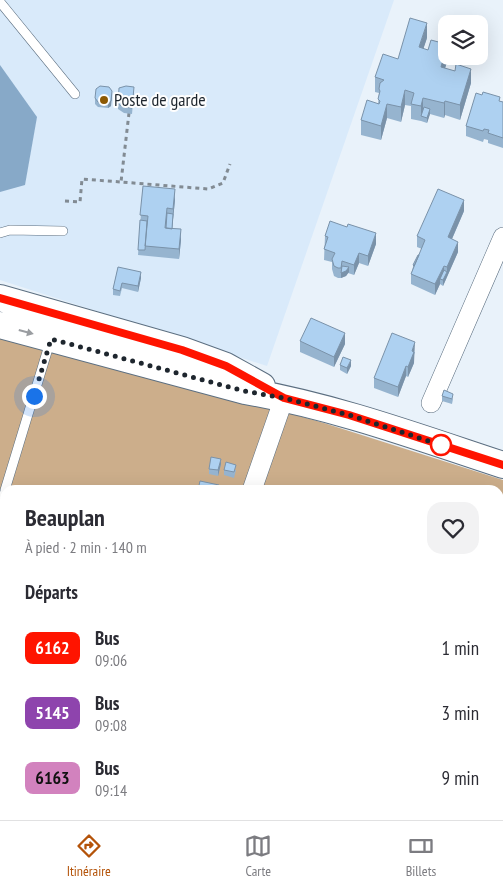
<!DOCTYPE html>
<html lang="fr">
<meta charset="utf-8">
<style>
:root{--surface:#fff;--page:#f2f2f3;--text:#2b2b33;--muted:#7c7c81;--line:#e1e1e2;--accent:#b45309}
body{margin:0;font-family:"PT Sans Narrow",sans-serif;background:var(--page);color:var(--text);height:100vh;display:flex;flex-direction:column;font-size:19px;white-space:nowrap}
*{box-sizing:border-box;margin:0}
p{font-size:16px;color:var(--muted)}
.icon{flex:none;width:28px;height:28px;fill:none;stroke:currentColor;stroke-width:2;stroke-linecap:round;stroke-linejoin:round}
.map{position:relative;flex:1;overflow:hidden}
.details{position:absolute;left:0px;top:485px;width:504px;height:335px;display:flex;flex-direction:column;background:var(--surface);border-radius:15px 15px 0 0;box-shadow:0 5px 20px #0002}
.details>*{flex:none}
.badge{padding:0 10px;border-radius:8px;font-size:18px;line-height:32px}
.fabs{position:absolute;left:438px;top:15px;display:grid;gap:10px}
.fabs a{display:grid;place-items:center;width:50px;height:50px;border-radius:10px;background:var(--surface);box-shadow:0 5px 20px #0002;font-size:25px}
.you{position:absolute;width:25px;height:25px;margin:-12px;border:4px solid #fff;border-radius:50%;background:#1a73e8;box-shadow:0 0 0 8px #1a73e833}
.map>.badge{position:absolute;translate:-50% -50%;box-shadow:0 0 0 2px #fff}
h2{padding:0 25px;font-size:19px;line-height:45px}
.round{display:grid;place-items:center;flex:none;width:52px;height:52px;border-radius:15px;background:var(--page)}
.headline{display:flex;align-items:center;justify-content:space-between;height:85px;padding:0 25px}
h1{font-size:24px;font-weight:700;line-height:38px}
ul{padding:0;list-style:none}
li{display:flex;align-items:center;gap:15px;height:65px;padding:0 25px}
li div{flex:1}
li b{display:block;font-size:19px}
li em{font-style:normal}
li .badge{min-width:55px;font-weight:700;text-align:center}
.menu{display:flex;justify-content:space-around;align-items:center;height:70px;border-top:1px solid var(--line);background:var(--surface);font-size:14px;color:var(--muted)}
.menu a{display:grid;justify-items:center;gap:2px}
.menu .selected{color:var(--accent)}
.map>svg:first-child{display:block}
.built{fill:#d9eafa}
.forest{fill:#ccae8b}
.water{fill:#87a9c8}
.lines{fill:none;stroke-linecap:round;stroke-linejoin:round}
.service-casing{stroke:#5c6f81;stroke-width:10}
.minor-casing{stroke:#5c6f81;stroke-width:20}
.secondary-casing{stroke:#5c6f81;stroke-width:28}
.path{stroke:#828b93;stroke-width:3;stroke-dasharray:4 4;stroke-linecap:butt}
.service{stroke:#fff;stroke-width:9}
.minor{stroke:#fff;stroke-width:19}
.secondary{stroke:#fff;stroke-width:26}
.wall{fill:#96b4cf}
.shaded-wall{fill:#7a92a9}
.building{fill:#aed1f1;stroke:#7a92a9}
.oneway{fill:#9a9da1}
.line-casing{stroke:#fff;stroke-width:11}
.line{stroke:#ff1400;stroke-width:8}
.walk{stroke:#1e262e;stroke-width:5;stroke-dasharray:0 9}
.poi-dot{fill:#8c5904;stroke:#fefefe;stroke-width:2}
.stop-dot{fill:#fff;stroke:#ff1400;stroke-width:2.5}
.labels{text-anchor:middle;stroke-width:4;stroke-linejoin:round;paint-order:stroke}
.poi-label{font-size:18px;fill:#1e262e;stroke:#fefefe;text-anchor:start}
</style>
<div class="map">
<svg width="503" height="820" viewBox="0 0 503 820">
<rect width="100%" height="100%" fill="#e9f2fa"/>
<path class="built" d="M0,0H394L267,366L0,280Z"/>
<path class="forest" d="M0,336L139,371L324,423L503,480V640L499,647V490H5V815H269L264,820H0Z"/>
<path class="water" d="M0,65L37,117L25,185L0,192Z"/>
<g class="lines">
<g class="service-casing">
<path id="service" d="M0,2L75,94
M0,233L10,230L63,231
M5,490L50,342
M0,507L5,491"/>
</g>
<g class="minor-casing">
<path id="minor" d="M431,403L503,237
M252,490L284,398
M138,820L140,815"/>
</g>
<g class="secondary-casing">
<path id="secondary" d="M0,298L182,350L226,366L262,386
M0,325L245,391C333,406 418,437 503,465"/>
</g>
<path class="path" d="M129,113L121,182L208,189L223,183L230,164
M65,201L80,202L82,179L121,182"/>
<use href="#service" class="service"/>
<use href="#minor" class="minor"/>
<use href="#secondary" class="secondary"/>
</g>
<path class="wall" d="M427,38L423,49L448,56V59L445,68L471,83L460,120L445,115L444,118L430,114L427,123L421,121L411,119V106L405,105L401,122L387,118L381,140L361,135V120L378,104L379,93L375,92V77L398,59Z
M134,92L132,114L124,113L118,109V104Z
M112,96L111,106L108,108L98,107L95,104V98Z
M500,101L503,102V148L488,143V140L484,139L483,142L466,136V126Z
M143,186L175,200L172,229L181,240L179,259L138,255Z
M464,211L452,239L458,252L443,286L440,284L435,295L411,284V274L413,267V265L422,249L417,247V236Z
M325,236L376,244L368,266L359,263L354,275L348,273L346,276L341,278H338L334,276L332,269V262L324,260Z
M118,267L141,278L138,292L122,288L120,296L113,295V289Z
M300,341L345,344L334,367L300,352Z
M415,352L414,355V363L408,377L406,376L398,397L374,388V378Z
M340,365L351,366L347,374L340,370Z
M442,396L453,399L452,404L442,401Z
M221,464L218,476L209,474V469Z
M224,470H236L234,478L224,475Z
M0,584L5,585V672L0,690Z
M0,722L5,724V771L0,769Z"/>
<path class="shaded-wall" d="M427,23V38L419,62V47Z
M446,49V56H448V59L441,81V67Z
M471,69V83L460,120V105Z
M405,90V105L401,122V107Z
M112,91L111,106L108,108V103Z
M423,98V112L421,116V106Z
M445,101V115L444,118V103Z
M387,104V118L381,140V126Z
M430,109V114L427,123V118Z
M175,189V200L171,239V233Z
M464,200V211L448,248V237Z
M181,229V240L179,259V249Z
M376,233V244L368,266V256Z
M458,242V252L443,286V280L447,272V267Z
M359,253V263L354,275V265Z
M342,261V272L349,267V272L346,276L341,278V268Z
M444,266V276L440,279V284L435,295V284Z
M141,272V278L138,292V286Z
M345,333V344L334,367V357Z
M415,342L414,363L408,377V367L412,351Z
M351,360V366L347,374V368Z
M406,366V376L398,397V387Z
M221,459V464L218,476V470Z
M5,658V672L0,690V675Z"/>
<path class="building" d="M410,18L427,23L419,47L428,50L431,40L446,44V49L441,67L455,71L456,64L471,69L460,105L445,101L444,103L423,98L421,106L411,104L414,93L405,90L401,107L387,104L381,126L361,120L367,100L379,104L380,101L378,99L380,91L379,89L380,83L384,80L375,77L383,54L398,59Z
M100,86L109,87L112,91L111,101L108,103L98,102L95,98L96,89Z
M126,86L134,87L132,108L124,107L118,104L119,88Z
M483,92L500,97L499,101L503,102V138L488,133L489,130L484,129L483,131L466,126L476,93L482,95Z
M424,107L430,109L427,118L421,116Z
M143,186L175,189L173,209L167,208L165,228L181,229L179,249L145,246L148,216L140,215Z
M438,189L464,200L448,237L458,242L447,267L444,266L435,284L411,274L425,240L417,236Z
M167,213L173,214L172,229L166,228Z
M140,220L147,221L145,250H138Z
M330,221L347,227L348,224L376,233L368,256L359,253L354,265L342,261L341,268H338L334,266L332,259L335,253L324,249L328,237L325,236Z
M418,255H419L414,266L413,265Z
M342,266L349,267L346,271L341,273Z
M118,267L141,272L138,286L122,283L120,291L113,289Z
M444,270L447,272L443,280L440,279Z
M311,318L345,333L334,357L300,341Z
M392,333L415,342L412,351L414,352L408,367L406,366L398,387L374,378Z
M343,357L351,360L347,368L340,365Z
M444,390L453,394L452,399L442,396Z
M211,457L221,459L218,470L209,469Z
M226,462L236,465L234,472L224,470Z
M200,481L219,485L217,490H198Z
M0,584L5,585V621L0,619Z
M0,627L5,629V658L0,675Z
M0,722L5,724V756L0,755Z"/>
<defs><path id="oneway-solid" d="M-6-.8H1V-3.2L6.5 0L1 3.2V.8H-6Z" transform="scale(1.25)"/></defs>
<use class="oneway" href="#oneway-solid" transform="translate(26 332) rotate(15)"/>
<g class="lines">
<g class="line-casing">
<path id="line" d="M0,298L182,350L226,366L284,398L349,415L503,465"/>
</g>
<use href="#line" class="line"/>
<path class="walk" d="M34,396L51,339L244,391L284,398L349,415L441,445"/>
</g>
<circle class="poi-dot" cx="104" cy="100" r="5"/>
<circle class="stop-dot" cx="441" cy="445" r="10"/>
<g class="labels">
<g class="poi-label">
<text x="114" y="106">Poste de garde</text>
</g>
</g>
</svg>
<div class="fabs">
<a><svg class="icon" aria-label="layers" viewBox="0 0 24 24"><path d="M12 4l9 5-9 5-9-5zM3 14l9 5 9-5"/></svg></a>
</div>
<div class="you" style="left:34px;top:396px"></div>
<section class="details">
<div class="headline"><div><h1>Beauplan</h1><p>À pied · 2 min · 140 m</p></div><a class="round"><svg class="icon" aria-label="heart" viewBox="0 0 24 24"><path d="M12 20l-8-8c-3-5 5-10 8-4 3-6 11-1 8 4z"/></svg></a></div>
<h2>Départs</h2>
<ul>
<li><span class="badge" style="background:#ff1400;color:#fff">6162</span><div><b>Bus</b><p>09:06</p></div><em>1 min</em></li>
<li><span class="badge" style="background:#8e44ad;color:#fff">5145</span><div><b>Bus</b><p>09:08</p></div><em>3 min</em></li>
<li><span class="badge" style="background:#d282be;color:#111">6163</span><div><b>Bus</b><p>09:14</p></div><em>9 min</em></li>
</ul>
</section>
</div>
<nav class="menu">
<a class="selected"><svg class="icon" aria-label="directions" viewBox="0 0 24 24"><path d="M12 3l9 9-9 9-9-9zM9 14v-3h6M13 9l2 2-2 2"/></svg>Itinéraire</a>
<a><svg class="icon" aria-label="map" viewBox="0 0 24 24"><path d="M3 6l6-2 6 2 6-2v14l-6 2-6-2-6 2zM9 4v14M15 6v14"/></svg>Carte</a>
<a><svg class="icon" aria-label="tickets" viewBox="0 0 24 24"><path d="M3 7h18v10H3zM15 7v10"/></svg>Billets</a>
</nav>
